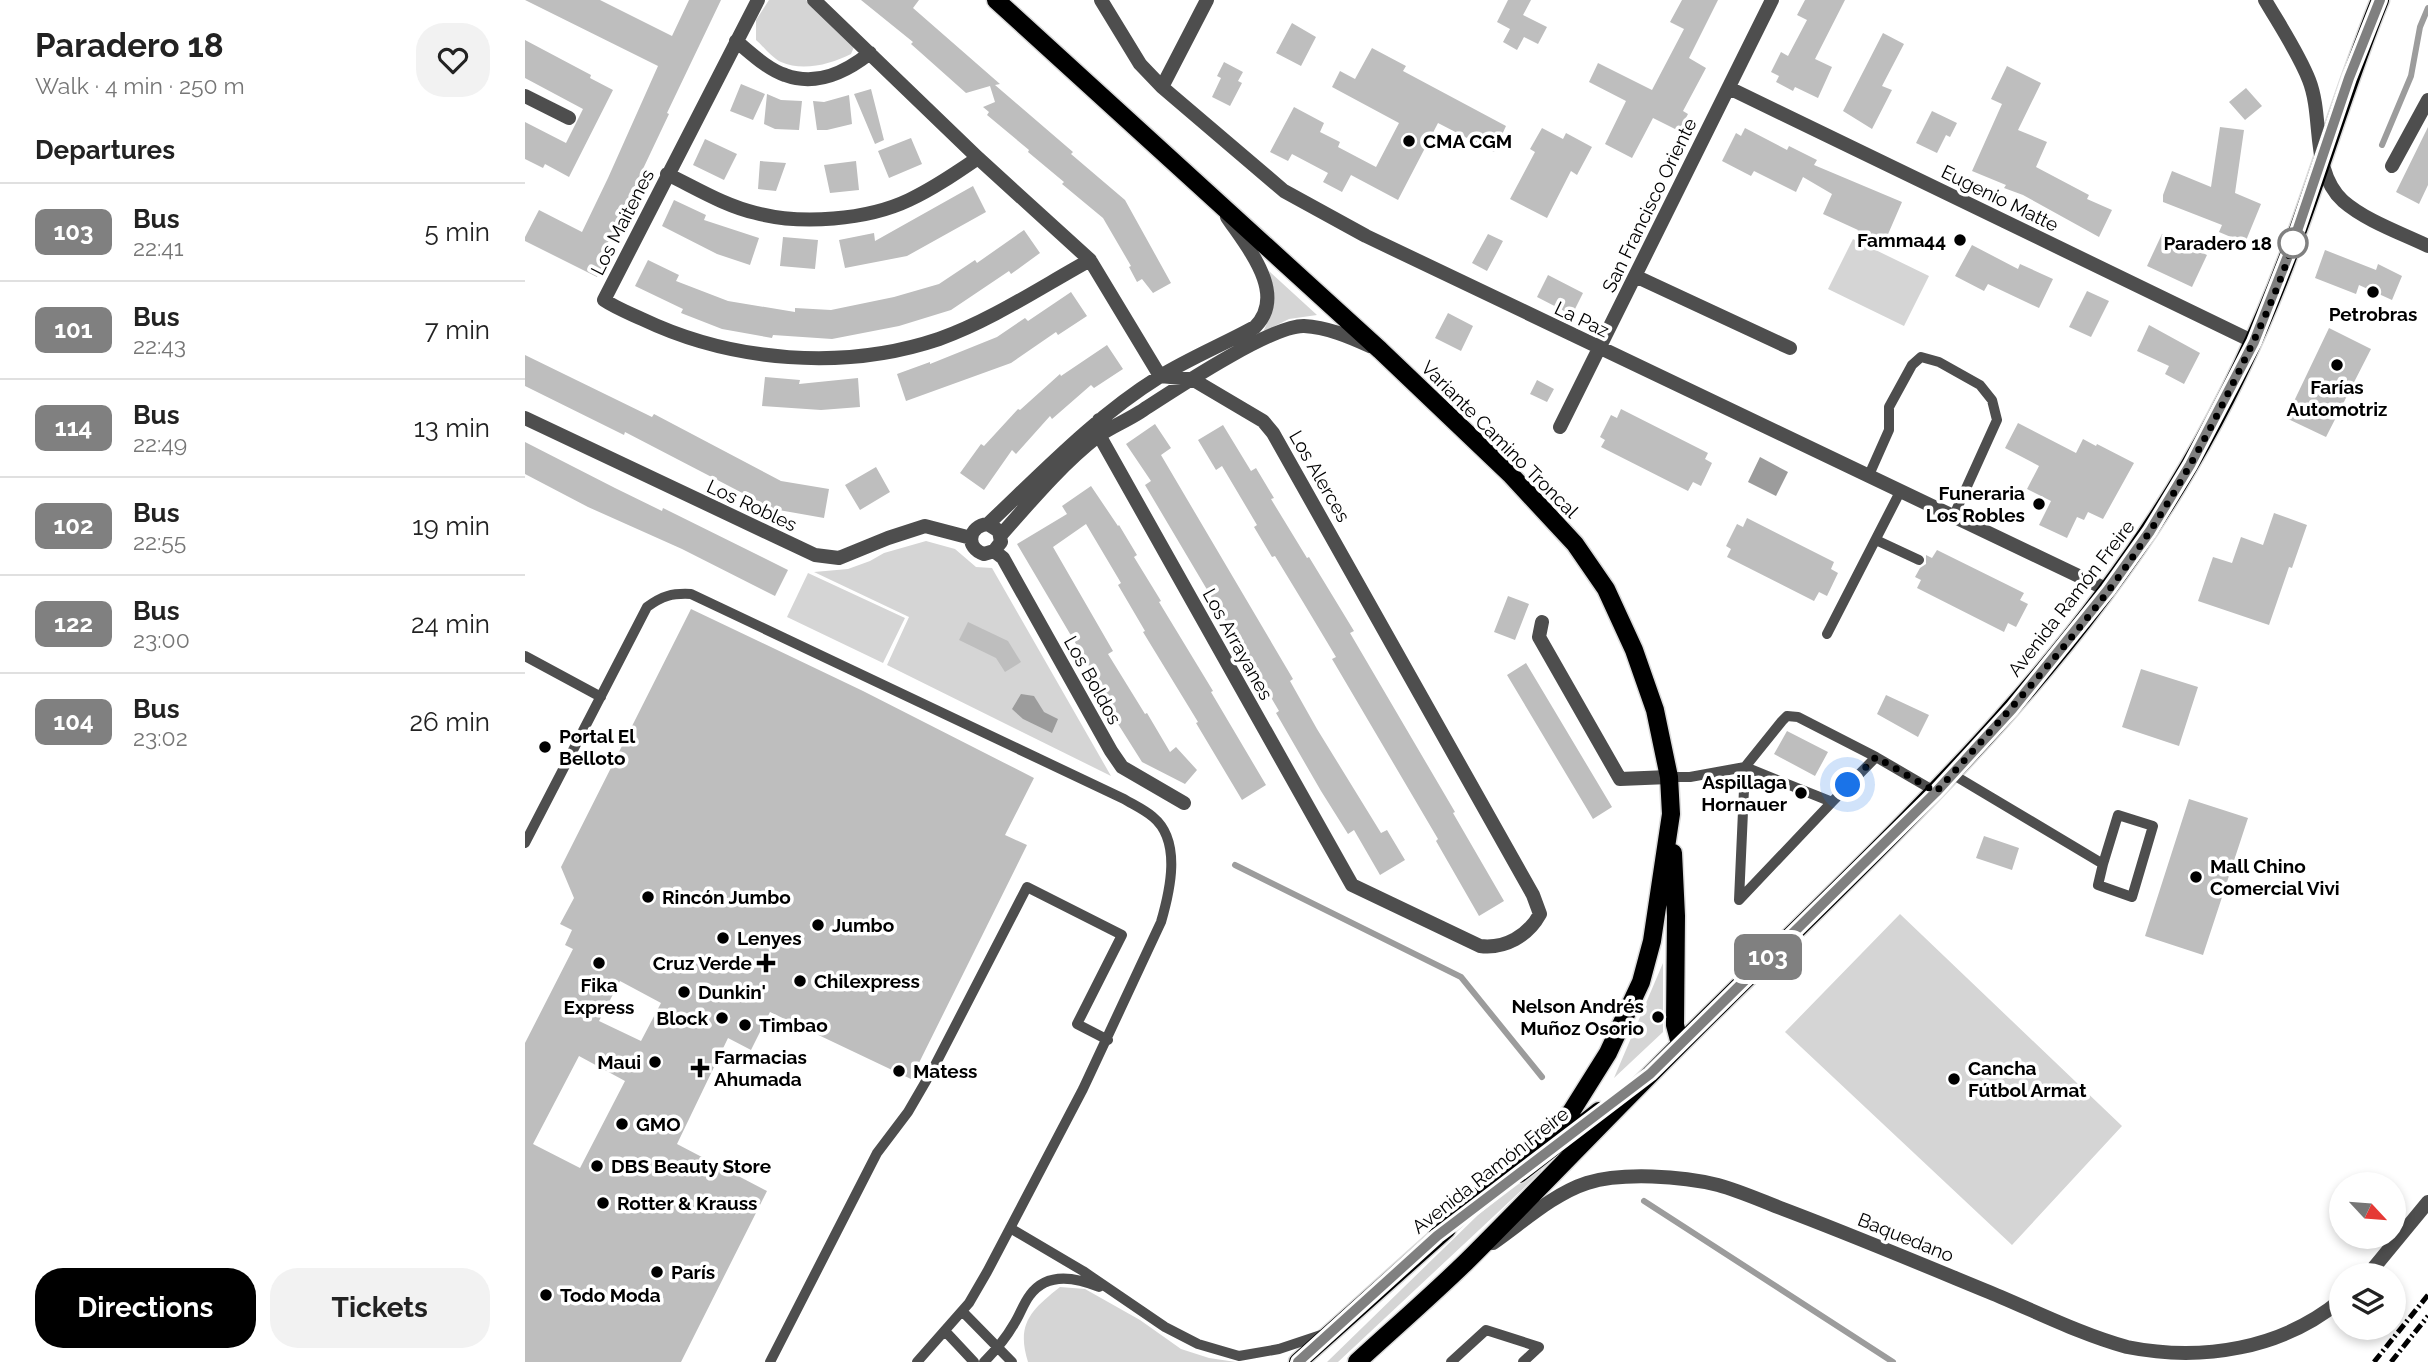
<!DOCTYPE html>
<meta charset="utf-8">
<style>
:root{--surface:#fff;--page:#f2f2f2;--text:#222;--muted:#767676;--line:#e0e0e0;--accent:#000}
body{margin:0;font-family:Raleway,sans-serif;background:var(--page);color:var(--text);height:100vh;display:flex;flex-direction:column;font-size:26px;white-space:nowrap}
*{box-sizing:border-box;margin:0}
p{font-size:23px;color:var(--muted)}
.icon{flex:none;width:38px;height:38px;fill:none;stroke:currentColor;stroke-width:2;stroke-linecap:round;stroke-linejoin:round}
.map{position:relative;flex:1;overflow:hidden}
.side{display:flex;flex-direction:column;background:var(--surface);width:525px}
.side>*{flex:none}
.badge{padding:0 14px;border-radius:10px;font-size:24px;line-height:46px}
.needle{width:46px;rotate:116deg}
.fabs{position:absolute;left:1804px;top:1172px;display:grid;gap:14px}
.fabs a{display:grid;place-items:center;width:77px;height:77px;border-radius:50%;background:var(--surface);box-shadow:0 4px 10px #0003;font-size:35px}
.you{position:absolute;width:35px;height:35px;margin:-18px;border:5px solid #fff;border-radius:50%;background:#1a73e8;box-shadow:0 0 0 10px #1a73e833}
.map>.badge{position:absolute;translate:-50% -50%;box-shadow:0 0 0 4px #fff}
h2{padding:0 35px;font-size:26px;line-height:63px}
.round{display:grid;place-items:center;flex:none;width:74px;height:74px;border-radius:28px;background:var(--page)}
.overview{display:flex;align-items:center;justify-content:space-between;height:119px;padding:0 35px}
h1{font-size:33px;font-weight:700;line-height:52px}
.button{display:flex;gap:14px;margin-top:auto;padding:14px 35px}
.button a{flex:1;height:80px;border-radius:28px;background:var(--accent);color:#fff;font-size:28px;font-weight:700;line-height:80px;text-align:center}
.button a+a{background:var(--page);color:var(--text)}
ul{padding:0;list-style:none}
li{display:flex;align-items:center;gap:21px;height:98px;padding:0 35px;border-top:2px solid var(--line)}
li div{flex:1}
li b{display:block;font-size:26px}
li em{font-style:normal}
li .badge{min-width:77px;font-weight:700;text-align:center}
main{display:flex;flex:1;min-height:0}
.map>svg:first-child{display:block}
.green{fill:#d5d5d5}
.water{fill:#9c9c9c}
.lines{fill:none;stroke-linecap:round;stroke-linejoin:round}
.stream{stroke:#9c9c9c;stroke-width:6}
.building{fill:#bebebe;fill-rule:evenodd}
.primary-casing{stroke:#dbdbdb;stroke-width:21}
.service{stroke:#4e4e4e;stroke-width:10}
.minor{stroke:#4e4e4e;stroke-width:14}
.tertiary{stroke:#4e4e4e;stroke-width:14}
.primary{stroke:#000;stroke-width:18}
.rail{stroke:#000;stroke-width:5;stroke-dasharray:10 3.5 2 3.5;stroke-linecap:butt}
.line-casing{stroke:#fff;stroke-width:16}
.line{stroke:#808080;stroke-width:10}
.walk{stroke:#000;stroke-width:7;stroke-dasharray:0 12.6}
.poi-dot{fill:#000;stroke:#fff;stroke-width:2.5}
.stop-dot{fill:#fff;stroke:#808080;stroke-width:3.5}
.labels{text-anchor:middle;stroke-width:7;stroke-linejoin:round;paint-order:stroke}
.poi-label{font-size:19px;font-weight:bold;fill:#000;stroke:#fff;text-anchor:start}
.street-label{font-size:19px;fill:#000;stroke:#fff}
.stop-label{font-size:19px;font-weight:bold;fill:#000;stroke:#fff;text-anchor:end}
</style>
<main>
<section class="side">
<div class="overview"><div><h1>Paradero 18</h1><p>Walk · 4 min · 250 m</p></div><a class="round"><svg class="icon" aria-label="heart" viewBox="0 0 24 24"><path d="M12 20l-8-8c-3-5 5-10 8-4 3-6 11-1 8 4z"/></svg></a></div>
<h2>Departures</h2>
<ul>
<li><span class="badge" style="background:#808080;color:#fff">103</span><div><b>Bus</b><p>22:41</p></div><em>5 min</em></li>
<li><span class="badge" style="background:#808080;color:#fff">101</span><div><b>Bus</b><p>22:43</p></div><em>7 min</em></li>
<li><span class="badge" style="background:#808080;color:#fff">114</span><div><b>Bus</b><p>22:49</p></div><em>13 min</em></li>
<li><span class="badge" style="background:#808080;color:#fff">102</span><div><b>Bus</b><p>22:55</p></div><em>19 min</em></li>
<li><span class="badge" style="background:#808080;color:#fff">122</span><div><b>Bus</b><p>23:00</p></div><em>24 min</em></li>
<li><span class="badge" style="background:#808080;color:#fff">104</span><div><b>Bus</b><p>23:02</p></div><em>26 min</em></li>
</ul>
<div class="button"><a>Directions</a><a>Tickets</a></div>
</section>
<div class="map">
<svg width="1903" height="1362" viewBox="0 0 1903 1362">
<rect width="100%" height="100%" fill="#fff"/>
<path class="green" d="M244,0H281L329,47L326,54C306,64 278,72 256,62C247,58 238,46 231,40V20Z
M1328,239L1404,276L1379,326L1303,289Z
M744,271L792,315L764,319L738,332C750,307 751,299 744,271Z
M401,541L430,549L451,567L467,568L586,776L362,665L384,617L289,572L323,569L345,561L359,553Z
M283,573L380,618L358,663L262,617Z
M1375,914L1597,1126L1487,1245L1260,1032Z
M1138,963V1032L1089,1078Z
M1013,1167L1017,1171L813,1362H802L953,1215Z
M535,1287L560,1289L615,1320L656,1349L684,1358L711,1362H503C491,1324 506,1310 535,1287Z"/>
<path class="water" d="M1235,457L1263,472L1251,496L1223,482Z
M496,694L509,696L519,712L533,719L527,733L498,719L487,709Z"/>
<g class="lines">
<path class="stream" d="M1857,145L1886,76L1895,27L1903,8
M710,865L936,977L1017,1077
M1119,1201L1368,1362"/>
</g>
<path class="building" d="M0,0H75L147,36L164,0H196L142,113L144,114L80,249L85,251L72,277L0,241V237L14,210L57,232L83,178L133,66Z
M336,0H394L388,8L475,84L470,85L548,152L546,154L600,200L646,283L628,293L617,279L612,282L604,267L606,266L578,218L537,184L539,182L503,152L504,150L462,115L464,112L458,107L470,102L465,86L441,93L386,44L388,42Z
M983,0H1006L998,15L1022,27L1013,44L999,37L992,50L978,42L985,29L972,22Z
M1157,0H1193L1164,58L1181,68L1158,111L1163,114L1154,131L1128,118L1107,158L1080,144L1101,101L1064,82L1073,63L1127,90L1159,29L1145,22Z
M1280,0H1320L1290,59L1307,67L1293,98L1270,87L1268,91L1251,82L1254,76L1246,72L1256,52L1263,56L1282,20L1272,15Z
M767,23L791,37L776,66L751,53Z
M1358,33L1379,44L1357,86L1367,90L1347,129L1318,111Z
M0,40L66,75L65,78L88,90L44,177L20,164L18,168L0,159V122L41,143L58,109L0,78Z
M847,48L881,66L878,71L981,126L969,152L913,123L873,200L826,175L817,192L798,182L803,173L767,154L763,161L745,152L769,107L799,123L795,132L815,142L813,147L851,167L874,123L807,87L815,71L830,79Z
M699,62L718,72L713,81L717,83L705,106L687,97L696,78L692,76Z
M1482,66L1516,83L1493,130L1522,142L1511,167L1564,195L1562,199L1587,210L1574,237L1498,195L1479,188L1481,185L1447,171L1477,104L1466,99Z
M216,84L240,94L228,120L205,111Z
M1721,88L1737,106L1720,120L1704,102Z
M346,89L359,140L350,144L329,94Z
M242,94L256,100L277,101L274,130L250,129L239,124Z
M324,95L327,124L302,130H292L288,101L299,102Z
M1407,111L1432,123L1425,137L1421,135L1412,153L1391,143Z
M1695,127L1719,130L1710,193L1736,204L1720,243L1694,232L1697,225L1638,202V195L1647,171L1686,187Z
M1903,127V185L1894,204L1871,192Z
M1017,128L1038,139L1041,133L1067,147L1052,175L1046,171L1022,218L985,199L1010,152L1005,149Z
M1220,128L1262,150L1264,146L1292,160L1289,165L1377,202L1357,248L1330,236L1333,230L1298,214L1307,194L1278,177L1271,192L1229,171L1226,176L1197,161L1211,133L1216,136Z
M386,138L397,164L364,178L353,151Z
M180,139L212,154L199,180L168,165Z
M235,161L261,163L251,191L233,189Z
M331,161L334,190L305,193L299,165Z
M448,186L461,212L382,256L320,268L314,240L349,233L350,241Z
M149,200L181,215L179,220L234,238L225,265L192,254L137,226Z
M499,230L515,253L486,274L484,271L426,310L374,326L307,339L248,335L247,338L197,329L156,313L158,309L110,286L123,260L154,275L151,281L203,301L270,312V308L306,310L369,297L414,284L450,260L452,263Z
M963,234L978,241L962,271L947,263Z
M1637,234L1682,255L1667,287L1622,266Z
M258,237L293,240L290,269L255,266Z
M1447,245L1493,269L1495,264L1528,279L1514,308L1463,284L1459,291L1430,276Z
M1800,250L1851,270L1853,264L1877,276L1867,300L1834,285L1831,294L1790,278Z
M1023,275L1058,293L1047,315L1012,297Z
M1562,291L1584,301L1566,337L1544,327Z
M546,292L562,316L533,335L531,332L486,363L381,401L372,374L405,362V364L472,337L500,318L503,321Z
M923,313L948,326L936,351L910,338Z
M1624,325L1675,353L1659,384L1640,374L1644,366L1612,351Z
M1804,328L1846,349L1801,437L1761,418Z
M582,345L598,369L569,388L566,385L527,419L525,416L491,454L487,450L459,490L435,473L456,444L459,446L493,409L495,410L535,374L536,376Z
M0,355L127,417L129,414L256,481L304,489L299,518L248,509L100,432L99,435L0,386Z
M240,377L275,380L274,384L333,378L335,407L296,410L237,406Z
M1012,380L1029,389L1022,402L1005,394Z
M1096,409L1183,453L1180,459L1187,463L1176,486L1168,482L1163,491L1076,447L1080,440L1075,437L1086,415L1092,418Z
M1493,423L1551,453L1558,439L1571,446L1572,444L1609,463L1578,519L1563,512L1559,520L1552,517L1542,538L1514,525L1526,501L1502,489L1514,466L1480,448Z
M630,424L646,448L636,455L768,679L765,681L792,729L856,833L862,830L880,860L855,875L829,830L823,834L796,791L751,713L754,711L620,485L626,481L601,444Z
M698,425L726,471L731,468L749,498L746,499L782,558L784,557L829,631L825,633L930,812L928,813L979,901L954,916L911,841L913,839L807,659L811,657L778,602L750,556L747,557L729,527L732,525L697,466L691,470L673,440Z
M0,442L90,488L137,511L138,508L263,570L250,596L157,549L63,507L0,474Z
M351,467L365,492L335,510L320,485Z
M566,486L593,526L594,525L612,555L609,557L636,601L634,602L688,691L686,692L741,785L717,800L671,723L673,722L618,632L620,631L593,585L596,583L561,524L528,547L588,651L583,654L620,714L622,713L645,752L651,747L672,770L660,784L617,762L569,686L574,683L492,544L542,514L537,506Z
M1749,513L1782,525L1767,568L1764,567L1744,625L1673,601L1688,557L1707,563L1716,537L1738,545Z
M1222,518L1309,562L1306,569L1313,573L1302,596L1294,592L1289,601L1202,557L1206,549L1201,546L1212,524L1218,527Z
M1412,550L1499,593L1495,600L1503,604L1491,627L1483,623L1479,632L1392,588L1396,580L1390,577L1395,568L1401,564V555L1407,558Z
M983,596L1004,604L990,640L969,632Z
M166,609L338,691L509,778L480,835L502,845L386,1079L245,1012L226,1050L203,1038L152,1144L242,1191L156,1362H0V1043L48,949L40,945L47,930L35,924L49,898L36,867ZM95,981L136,1003L116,1041L74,1021ZM54,1056L100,1081L55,1168L8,1144Z
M443,622L483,641L496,662L480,672L471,658L434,640Z
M1001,663L1087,807L1068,819L982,675Z
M1616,669L1673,687L1654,746L1597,727Z
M1361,695L1404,715L1393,737L1352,714Z
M1262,731L1303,752L1290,776L1249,754Z
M1664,799L1723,818L1678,955L1620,936Z
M1459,836L1494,848L1487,870L1451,858Z"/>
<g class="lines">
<g class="primary-casing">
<path id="primary" d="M471,0L855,350L985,474L1050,544L1081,589L1109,650L1130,710L1144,777L1146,814L1127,941L1116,982L1083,1053L1046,1112L912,1236
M1148,853L1151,916L1150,1025L1155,1044
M994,1174L1074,1111
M773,1362L922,1229
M832,1362C868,1329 906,1296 941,1262C1027,1176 1111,1087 1198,1002C1366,836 1544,673 1664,466C1705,396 1739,322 1767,246C1798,164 1822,81 1855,0"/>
</g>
<path class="service" d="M1344,475L1364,430V407L1387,365L1396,357L1414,362L1455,385L1467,400L1472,420L1429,515
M1351,540L1394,560
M1302,634L1376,490
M0,656L76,697
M1427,774L1578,864L1573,885L1607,897L1628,826L1593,815L1578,864
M1144,777H1165L1220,767L1307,802L1351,757L1411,792
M1307,802L1214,900L1220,767L1257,721L1262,716L1273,717L1351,757
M0,843L122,607C137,596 147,593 166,594L599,799C609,805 620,810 628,817C657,841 645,891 636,922L558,1089L462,1272L444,1303L392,1362
M485,1228L558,1271L640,1327L673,1344L714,1356L754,1349L799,1334
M437,1311L487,1362
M420,1331L449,1362
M245,1362L352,1153L383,1112L408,1069L502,887L597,935L552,1024L583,1040
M459,1362C471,1350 481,1338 489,1324C495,1315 498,1304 505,1295C522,1272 550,1277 574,1287
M926,1362L961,1330L1014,1347L998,1362"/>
<path class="minor" d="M233,0L79,300C91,308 104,313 117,319C207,362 319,371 414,339C467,320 516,287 565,260
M289,0L453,158L565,260L635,376L667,379L738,421L748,433L1008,895L1015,914C1003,936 980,949 955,946L827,885L574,435V420
M576,0L615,64L637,87L759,191L841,236L1583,590
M211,41C226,53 242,69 260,75C292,87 321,72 345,53
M637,87L682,0
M1204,88L1729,342
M0,96L44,118
M1867,166L1903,100
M142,174C171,188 200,206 231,213C276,225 342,220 384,200C408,189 431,173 453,158
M1110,276L1265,348
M0,418L290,555L314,558L363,538L400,526L446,538
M1035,427L1247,0
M463,524L474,531L476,542L469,551L459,554C440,548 443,526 463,524C518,472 570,417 634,377C665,358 699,344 730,327C763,294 722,247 702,217
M476,535C506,501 537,464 573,436C586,427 601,421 615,412C646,392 746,325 779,326C802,327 825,337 845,346
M469,551L478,558L586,751L597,767L659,803
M1017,622L1014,637L1095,779L1144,777"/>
<path class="tertiary" d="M1740,0C1754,24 1774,54 1784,80C1799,118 1785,170 1818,201C1841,221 1876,233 1903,246
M968,1243C997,1223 1028,1194 1062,1183C1097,1172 1157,1176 1193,1185C1215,1191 1237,1201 1258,1209C1327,1235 1396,1264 1464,1292C1510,1311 1555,1334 1602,1347C1677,1362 1757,1349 1816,1300
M1842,1276L1903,1202"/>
<use href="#primary" class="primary"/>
<path class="rail" d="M1849,1362L1903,1295
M1866,1362L1903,1316"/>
</g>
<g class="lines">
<g class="line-casing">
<path id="line" d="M773,1362L912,1236L1125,1074L1411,792L1487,709L1583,590L1625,531L1665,465L1729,342L1768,243L1824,78L1855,0"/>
</g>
<use href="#line" class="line"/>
<path class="walk" d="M1323,785L1351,757L1411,792C1470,726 1530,661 1584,590C1634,523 1676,450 1712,375C1733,333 1754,288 1768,243"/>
</g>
<g class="poi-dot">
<circle cx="884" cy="141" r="7"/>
<circle cx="1435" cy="240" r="7"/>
<circle cx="1848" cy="292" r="7"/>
<circle cx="1812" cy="365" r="7"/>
<circle cx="1514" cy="504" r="7"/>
<circle cx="20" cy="747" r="7"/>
<circle cx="1276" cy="793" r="7"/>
<circle cx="1671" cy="877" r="7"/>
<circle cx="123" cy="897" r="7"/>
<circle cx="293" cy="925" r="7"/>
<circle cx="198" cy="938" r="7"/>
<circle cx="74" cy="963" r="7"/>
<path d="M237.5 952.5h7v7h7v7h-7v7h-7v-7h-7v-7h7z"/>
<circle cx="275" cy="981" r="7"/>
<circle cx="159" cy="992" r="7"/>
<circle cx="1133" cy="1017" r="7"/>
<circle cx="197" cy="1018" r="7"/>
<circle cx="220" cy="1025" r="7"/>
<circle cx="130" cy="1062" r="7"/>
<path d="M171.5 1057.5h7v7h7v7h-7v7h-7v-7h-7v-7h7z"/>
<circle cx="374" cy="1071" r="7"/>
<circle cx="1429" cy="1079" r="7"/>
<circle cx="97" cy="1124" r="7"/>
<circle cx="72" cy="1166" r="7"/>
<circle cx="78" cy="1203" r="7"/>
<circle cx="132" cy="1272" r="7"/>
<circle cx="21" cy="1295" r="7"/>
</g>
<circle class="stop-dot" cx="1768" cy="243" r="14"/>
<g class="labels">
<g class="poi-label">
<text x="898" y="148">CMA CGM</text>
<text x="1421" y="247" text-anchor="end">Famma44</text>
<text x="1848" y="321" text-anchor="middle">Petrobras</text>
<text x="1812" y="394" text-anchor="middle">Farías<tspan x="1812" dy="22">Automotriz</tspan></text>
<text x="1500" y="500" text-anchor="end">Funeraria<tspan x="1500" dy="22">Los Robles</tspan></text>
<text x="34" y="743">Portal El<tspan x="34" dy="22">Belloto</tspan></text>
<text x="1262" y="789" text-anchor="end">Aspillaga<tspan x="1262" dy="22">Hornauer</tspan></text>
<text x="1685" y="873">Mall Chino<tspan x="1685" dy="22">Comercial Vivi</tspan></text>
<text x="137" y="904">Rincón Jumbo</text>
<text x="307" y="932">Jumbo</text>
<text x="212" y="945">Lenyes</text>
<text x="227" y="970" text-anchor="end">Cruz Verde</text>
<text x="289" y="988">Chilexpress</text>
<text x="74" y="992" text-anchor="middle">Fika<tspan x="74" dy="22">Express</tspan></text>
<text x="173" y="999">Dunkin'</text>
<text x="1119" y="1013" text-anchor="end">Nelson Andrés<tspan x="1119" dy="22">Muñoz Osorio</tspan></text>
<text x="183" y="1025" text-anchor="end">Block</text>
<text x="234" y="1032">Timbao</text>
<text x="189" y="1064">Farmacias<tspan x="189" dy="22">Ahumada</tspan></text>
<text x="116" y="1069" text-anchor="end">Maui</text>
<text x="1443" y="1075">Cancha<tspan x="1443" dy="22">Fútbol Armat</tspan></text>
<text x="388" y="1078">Matess</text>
<text x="111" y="1131">GMO</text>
<text x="86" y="1173">DBS Beauty Store</text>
<text x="92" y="1210">Rotter &amp; Krauss</text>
<text x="146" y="1279">París</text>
<text x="35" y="1302">Todo Moda</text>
</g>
<g class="street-label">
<text transform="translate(1475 198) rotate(26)" y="7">Eugenio Matte</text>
<text transform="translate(1124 205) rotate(-64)" y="7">San Francisco Oriente</text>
<text transform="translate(97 222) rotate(-63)" y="7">Los Maitenes</text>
<text transform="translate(1057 319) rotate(26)" y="7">La Paz</text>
<text transform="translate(975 439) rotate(45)" y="7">Variante Camino Troncal</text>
<text transform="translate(795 476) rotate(60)" y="7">Los Alerces</text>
<text transform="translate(227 505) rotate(25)" y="7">Los Robles</text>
<text transform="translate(1546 598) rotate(-52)" y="7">Avenida Ramón Freire</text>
<text transform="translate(713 644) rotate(61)" y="7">Los Arrayanes</text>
<text transform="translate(568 680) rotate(61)" y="7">Los Boldos</text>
<text transform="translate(965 1170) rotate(-38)" y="7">Avenida Ramón Freire</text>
<text transform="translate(1381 1237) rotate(22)" y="7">Baquedano</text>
</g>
<g class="stop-label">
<text x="1747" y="250">Paradero 18</text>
</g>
</g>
</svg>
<div class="fabs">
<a><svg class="needle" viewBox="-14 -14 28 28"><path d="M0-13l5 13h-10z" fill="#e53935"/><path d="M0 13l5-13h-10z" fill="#767676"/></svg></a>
<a><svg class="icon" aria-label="layers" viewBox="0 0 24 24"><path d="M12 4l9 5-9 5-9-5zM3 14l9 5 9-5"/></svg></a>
</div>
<div class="you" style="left:1323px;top:785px"></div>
<b class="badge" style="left:1243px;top:957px;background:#808080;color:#fff">103</b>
</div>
</main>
